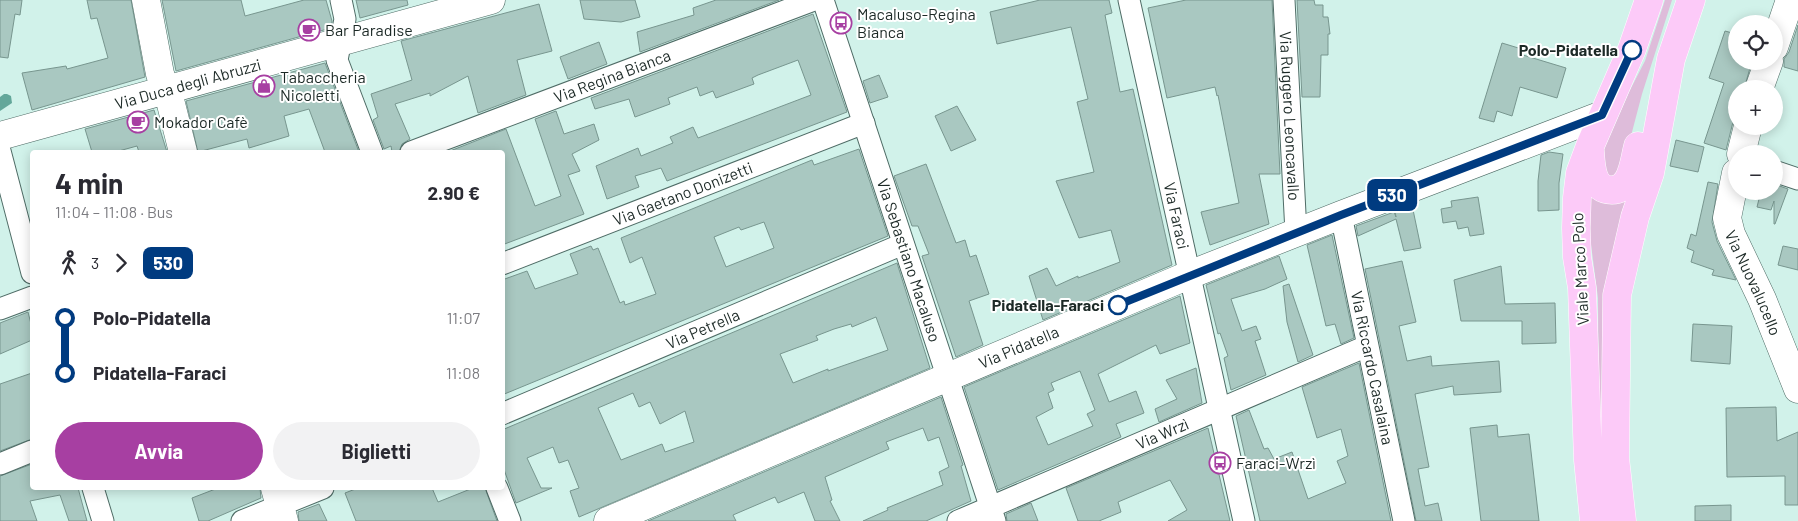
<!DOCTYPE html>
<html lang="it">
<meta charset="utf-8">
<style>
:root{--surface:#fff;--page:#f2f2f3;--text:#2b2b33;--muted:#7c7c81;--accent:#a73fa2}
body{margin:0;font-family:Barlow,sans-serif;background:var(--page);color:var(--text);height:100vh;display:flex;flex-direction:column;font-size:19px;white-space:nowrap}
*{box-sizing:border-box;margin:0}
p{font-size:16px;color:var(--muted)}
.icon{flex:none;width:28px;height:28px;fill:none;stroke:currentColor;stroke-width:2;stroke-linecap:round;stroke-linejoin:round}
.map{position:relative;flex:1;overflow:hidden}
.panel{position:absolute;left:30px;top:150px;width:475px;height:340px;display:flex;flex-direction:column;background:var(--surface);border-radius:5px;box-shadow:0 2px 12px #0003}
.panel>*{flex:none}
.badge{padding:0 10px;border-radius:8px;font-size:18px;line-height:32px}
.controls{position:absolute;left:1728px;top:15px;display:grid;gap:10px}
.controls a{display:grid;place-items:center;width:55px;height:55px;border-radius:50%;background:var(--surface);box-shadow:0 2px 12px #0003;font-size:25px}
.map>.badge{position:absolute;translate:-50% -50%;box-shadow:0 0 0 2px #fff}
.legs{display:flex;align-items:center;gap:8px;height:55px;padding:0 25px;font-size:16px}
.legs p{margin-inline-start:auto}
.summary{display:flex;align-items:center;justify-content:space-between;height:85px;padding:0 25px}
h1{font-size:28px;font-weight:700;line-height:38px}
.cta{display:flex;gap:10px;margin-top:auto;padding:10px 25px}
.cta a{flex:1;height:58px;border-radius:30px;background:var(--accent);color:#fff;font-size:20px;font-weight:700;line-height:58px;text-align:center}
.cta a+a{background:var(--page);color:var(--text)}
ul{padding:0 25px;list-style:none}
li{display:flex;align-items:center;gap:18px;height:55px;font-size:19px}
li i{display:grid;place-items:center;width:8px;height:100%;margin:0 6px;background:currentColor}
li i::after{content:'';width:12px;height:12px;margin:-6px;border:4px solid;border-radius:50%;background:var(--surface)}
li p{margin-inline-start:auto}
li:first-child i{background:linear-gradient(#0000 50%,currentColor 0)}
li:last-child i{background:linear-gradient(currentColor 50%,#0000 0)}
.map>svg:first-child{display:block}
.green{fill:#debcda}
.water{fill:#63a79a}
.building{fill:#a9c8c1;stroke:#78968f;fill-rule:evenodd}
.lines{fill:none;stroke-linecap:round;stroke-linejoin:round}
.street-casing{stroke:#4f6c66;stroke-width:23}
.secondary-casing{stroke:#4f6c66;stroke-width:29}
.primary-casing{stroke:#fff;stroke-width:29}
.street{stroke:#fff;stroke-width:21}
.secondary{stroke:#fff;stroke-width:28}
.primary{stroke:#fccaf8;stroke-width:28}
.line-1-casing{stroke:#fff;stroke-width:11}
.line-1{stroke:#003b80;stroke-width:8}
.stop-1-dot{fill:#fff;stroke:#003b80;stroke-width:2.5}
.labels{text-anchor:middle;stroke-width:4;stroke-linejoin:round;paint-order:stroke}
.poi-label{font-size:16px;fill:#1c2926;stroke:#fff;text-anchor:start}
.stop-label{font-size:16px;font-weight:bold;fill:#1c2926;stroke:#fff;text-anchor:end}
.street-label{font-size:16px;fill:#1c2926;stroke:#fff}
</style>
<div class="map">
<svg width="1798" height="521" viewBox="0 0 1798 521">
<rect width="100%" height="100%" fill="#d1f2ea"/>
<path class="green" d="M1665,0H1672L1642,94L1627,151L1613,182L1601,163V156L1629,92L1645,61Z
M1636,187L1608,271L1605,296L1610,521H1604L1599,460L1598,298L1590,237V193Z"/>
<path class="water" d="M4,94H7L11,96L12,103L0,111V97Z"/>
<path class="building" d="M0,0H22L20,15L15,14L8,58L0,57Z
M87,0H131L145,77L32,110L22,73L66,66L67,69L108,58L97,18L91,19Z
M162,0H241L245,16L304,0H326L332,21L331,28L176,71Z
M356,0H407L408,5L360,18Z
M580,0H635L640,17L621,22L584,19Z
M716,0H779L640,52L637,32L694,15L693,8Z
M1040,0H1109L1112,13L1105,15L1120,92L1133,89L1172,265L1043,320L1029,276L1047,268L1056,286L1078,276V278L1120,262L1111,230L1079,238L1056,181L1094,172L1077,102L1088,99L1071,27L997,44L990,12Z
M1186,0H1272L1280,174H1259L1269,224L1210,245L1201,212L1239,203L1218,95L1217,96L1215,87L1167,98L1148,8Z
M1297,0H1314L1315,5H1323V17H1328L1330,34H1328V55H1321L1320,97H1302Z
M539,4L552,51L517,60L526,95L478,113L468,76L430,96V93L395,104L410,139L402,144L399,152H392L391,146L384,149L373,120L378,117L371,94L412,80L401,41Z
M813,14L847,112L667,181L661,168L635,176L639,187L607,199L596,166L638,148L641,156L673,143L670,137L693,127L698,138L811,95L798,60L758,75L752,78L754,84L716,98L713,91L700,96L697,87L668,98L670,104L635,117L629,99L595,109L591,98Z
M1798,25V71L1784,67V59L1789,52Z
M1725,31L1736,34V61H1752L1744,89H1736V116L1733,122L1726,150L1704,143L1724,83L1709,78Z
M599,42L607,64L568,79L560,57Z
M1502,43L1525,50L1523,55L1566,68L1557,98L1520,87L1512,116L1497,111L1494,122L1479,118Z
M325,63L359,152H325L309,109L284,116L289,136L249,148L247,139L198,152L186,101Z
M879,75L888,97L870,103L863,81Z
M957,106L976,140L951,151L935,116Z
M154,110L167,152H139L137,146L115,152H92L85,129Z
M556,111L564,134L594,124L599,140L572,154L580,171L568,175L584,214L502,245V152H451L450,151L506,129L535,206L561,196L535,119Z
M1676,140L1704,147L1698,172L1670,166Z
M859,149L888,236L502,395V280L527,271L535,289L578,274L570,254L591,246L593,250L598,248L620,303L624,301L625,305L656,294L642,257L630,263L621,238L812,160L814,165ZM764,222L774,248L726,267L714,237L739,227L741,230Z
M1549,152L1563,154L1559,183V210L1538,211V181L1541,155Z
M926,164L956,243L965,240L970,257L976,255L989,294L969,301L983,345L956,357L922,256L929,254L918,226H912L894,176Z
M1708,182L1718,184L1712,222L1717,241L1736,280L1712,275L1714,270L1691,262L1694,251L1687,248L1691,234L1696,236Z
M1774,184L1788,189L1775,224H1774V201L1771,210L1757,207L1761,191H1774Z
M1478,197L1484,234L1470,236L1468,227L1458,229L1456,221L1443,223L1441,209L1452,207L1451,201Z
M1412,205L1421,248L1404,251L1396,219L1358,236L1356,226L1394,212L1396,217L1395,211Z
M1332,235L1354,338L1341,344L1335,324L1326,326L1307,245Z
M1783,246L1798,249V270L1778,265Z
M1279,256L1287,279L1265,289L1231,299L1242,331L1256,326L1261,339L1255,341L1266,375L1231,390L1224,358L1228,356L1220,333L1218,334L1206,285Z
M1402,261L1416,322L1399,326L1407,361L1431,356L1432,366L1499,361L1501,392L1454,395L1453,386L1415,394L1429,467L1418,469L1425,506L1438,503L1442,521H1416L1365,269Z
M897,263L930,368L579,517L570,491L579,488L568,460L559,463L553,447L527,458L541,488H552L516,503L502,464V430ZM876,317L888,350L828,371V369L793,383L780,354L818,340L816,336L834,329L851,324L852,327ZM633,393L639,407L650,402L660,424L685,411L694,442L665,452L662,444L621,460L598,408Z
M1501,266L1505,304L1555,303L1556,343L1522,344V321H1461L1454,280Z
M1289,284L1313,355L1298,362L1287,322L1283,286Z
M1180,296L1190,343L1160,354L1156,345L1098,374L1109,402L1136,391L1144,413L1116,424L1121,437L998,490L964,387ZM1080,371L1095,410L1087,414L1093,426L1048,445L1036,417L1053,408L1048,393L1054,390L1051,383Z
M28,312L32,328V340L0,354V323Z
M1693,324L1732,326L1730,364L1691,361Z
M1359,363L1391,521H1260L1236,416L1249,410L1264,449L1268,448L1274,459L1292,452L1308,499L1346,483L1337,461L1348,456L1341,429L1317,438L1302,387Z
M1196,368L1202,403L1159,422L1155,409L1177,399L1166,380Z
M32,373V439L0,451V384Z
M941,397L963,465L961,466L971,501L926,521H863L888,510L887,508L943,485L939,472L949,467L939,437L928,441L923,428L886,442L889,449L825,477L832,500L830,501L840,521H815L804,492L778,503L775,497L733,515L736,521H648Z
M1776,407L1777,441L1798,432V505H1785V476L1727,477L1726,408Z
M1497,425L1498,437L1529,434L1539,521H1481L1470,428Z
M1208,428L1230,521H1168L1187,510L1170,480L1118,502L1121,512L1099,521H1078L1066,488Z
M32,464V488H78L87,521H69L60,495L30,501L37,521H0V476Z
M218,488H260L261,498L208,521H199L192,498Z
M358,488H432L438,502L473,488H485L497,521H356L345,493Z
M1031,503L1038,521H1007L1006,514Z
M319,504L327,521H299L298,512Z
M1731,505V521H1695V506Z"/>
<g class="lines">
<g class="street-casing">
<g id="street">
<path d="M341,0L345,19L337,60L372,152"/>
<path id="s1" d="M823,0L995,521"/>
<path id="s2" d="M1129,0L1244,521"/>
<path id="s3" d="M1284,0L1296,233"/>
<path d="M0,151L32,273"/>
<path id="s4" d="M411,152L814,0"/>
<path d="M1774,171L1798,179"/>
<path id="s5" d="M1341,215L1404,521"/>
<path id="s6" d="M502,264L864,123"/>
<path d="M0,309L32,297"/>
<path id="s7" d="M502,414L903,244"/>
<path d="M0,464L32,451"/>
<path d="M93,488L103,521"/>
<path d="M497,488L510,521"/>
<path d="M242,521L323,488"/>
<path id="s8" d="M958,521L1367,346"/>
</g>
</g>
<g class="secondary-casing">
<g id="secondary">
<path d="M146,0L160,74L171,104L183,152"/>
<path d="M1774,47L1790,0"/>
<path d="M1759,89L1769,61"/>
<path id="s9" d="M0,136L491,0"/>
<path d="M1741,154L1748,126"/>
<path id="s10" d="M1736,173L1727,218L1731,234L1762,299L1798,389"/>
<path d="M275,488L284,521"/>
<path id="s11" d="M608,521L1189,275L1341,215L1602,115"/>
</g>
</g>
<g class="primary-casing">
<path id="primary" d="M1590,150C1591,165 1591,190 1612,190C1619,190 1624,186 1628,180C1634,170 1635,157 1638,146
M1594,521L1588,460L1582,288L1577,257L1576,228L1577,198L1580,173L1590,146L1632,49L1649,0
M1622,521L1615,458L1617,295L1635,217L1650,173L1671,59L1691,0"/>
</g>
<use href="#street" class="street"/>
<use href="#secondary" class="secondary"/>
<use href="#primary" class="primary"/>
</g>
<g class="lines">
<g class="line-1-casing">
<path id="line-1" d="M1118,305L1341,215L1602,115L1632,50"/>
</g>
<use href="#line-1" class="line-1"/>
</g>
<defs>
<g id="bus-ring" transform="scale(1.125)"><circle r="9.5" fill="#fff" stroke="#a73fa2" stroke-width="1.5"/><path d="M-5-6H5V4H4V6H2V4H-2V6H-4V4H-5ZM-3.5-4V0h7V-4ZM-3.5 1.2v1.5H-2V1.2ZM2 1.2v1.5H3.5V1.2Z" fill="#a73fa2"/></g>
<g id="cafe-ring" transform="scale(1.125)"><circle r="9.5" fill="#fff" stroke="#a73fa2" stroke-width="1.5"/><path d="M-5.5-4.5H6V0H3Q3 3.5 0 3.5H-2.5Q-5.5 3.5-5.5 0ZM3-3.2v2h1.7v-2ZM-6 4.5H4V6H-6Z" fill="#a73fa2"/></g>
<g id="shop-ring" transform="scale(1.125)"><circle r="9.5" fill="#fff" stroke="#a73fa2" stroke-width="1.5"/><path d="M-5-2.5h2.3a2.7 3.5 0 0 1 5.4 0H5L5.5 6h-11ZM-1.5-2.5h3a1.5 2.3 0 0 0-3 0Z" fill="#a73fa2"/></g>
</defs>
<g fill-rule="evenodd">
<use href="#bus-ring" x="841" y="23"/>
<use href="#cafe-ring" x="309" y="30"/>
<use href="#shop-ring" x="264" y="86"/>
<use href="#cafe-ring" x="138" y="122"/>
<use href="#bus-ring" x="1220" y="463"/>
</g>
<g class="stop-1-dot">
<circle cx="1632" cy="50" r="9"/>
<circle cx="1118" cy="305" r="9"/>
</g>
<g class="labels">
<g class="poi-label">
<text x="857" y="20">Macaluso-Regina<tspan x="857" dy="18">Bianca</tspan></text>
<text x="325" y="36">Bar Paradise</text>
<text x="280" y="83">Tabaccheria<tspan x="280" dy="18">Nicoletti</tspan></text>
<text x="154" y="128">Mokador Cafè</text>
<text x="1236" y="469">Faraci-Wrzì</text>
</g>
<g class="stop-label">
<text x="1618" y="56">Polo-Pidatella</text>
<text x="1104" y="311">Pidatella-Faraci</text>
</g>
<g class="street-label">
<text dy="6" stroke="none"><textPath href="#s4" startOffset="215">Via Regina Bianca</textPath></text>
<text dy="6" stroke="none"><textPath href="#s9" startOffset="195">Via Duca degli Abruzzi</textPath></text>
<text dy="6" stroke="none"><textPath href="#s3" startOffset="116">Via Ruggero Leoncavallo</textPath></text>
<text dy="6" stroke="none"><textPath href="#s6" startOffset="194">Via Gaetano Donizetti</textPath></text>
<text dy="6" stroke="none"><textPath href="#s2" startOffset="221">Via Faraci</textPath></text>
<text dy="6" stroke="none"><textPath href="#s1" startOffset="274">Via Sebastiano Macaluso</textPath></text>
<text transform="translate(1580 269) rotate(-93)" y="6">Viale Marco Polo</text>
<text dy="6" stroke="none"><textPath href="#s10" startOffset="116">Via Nuovalucello</textPath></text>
<text dy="6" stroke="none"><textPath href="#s7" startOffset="218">Via Petrella</textPath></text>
<text dy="6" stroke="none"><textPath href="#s11" startOffset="446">Via Pidatella</textPath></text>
<text dy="6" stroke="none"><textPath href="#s5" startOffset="156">Via Riccardo Casalaina</textPath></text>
<text dy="6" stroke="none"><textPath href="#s8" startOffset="222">Via Wrzì</textPath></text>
</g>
</g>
</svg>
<div class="controls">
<a><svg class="icon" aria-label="locate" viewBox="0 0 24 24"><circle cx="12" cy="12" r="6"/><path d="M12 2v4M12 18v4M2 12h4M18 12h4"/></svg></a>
<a>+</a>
<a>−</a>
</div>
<b class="badge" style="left:1392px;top:195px;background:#003b80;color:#fff">530</b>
<section class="panel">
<div class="summary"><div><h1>4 min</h1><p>11:04 – 11:08 · Bus</p></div><b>2.90 €</b></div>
<div class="legs"><svg class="icon" aria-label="walk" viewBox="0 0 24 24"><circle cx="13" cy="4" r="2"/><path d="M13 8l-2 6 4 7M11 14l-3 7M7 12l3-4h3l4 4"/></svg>3<svg class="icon" aria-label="forward" viewBox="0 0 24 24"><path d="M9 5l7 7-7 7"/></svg><b class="badge" style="background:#003b80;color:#fff">530</b></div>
<ul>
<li><i style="color:#003b80"></i><b>Polo-Pidatella</b><p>11:07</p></li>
<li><i style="color:#003b80"></i><b>Pidatella-Faraci</b><p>11:08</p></li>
</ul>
<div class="cta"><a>Avvia</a><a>Biglietti</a></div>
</section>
</div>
